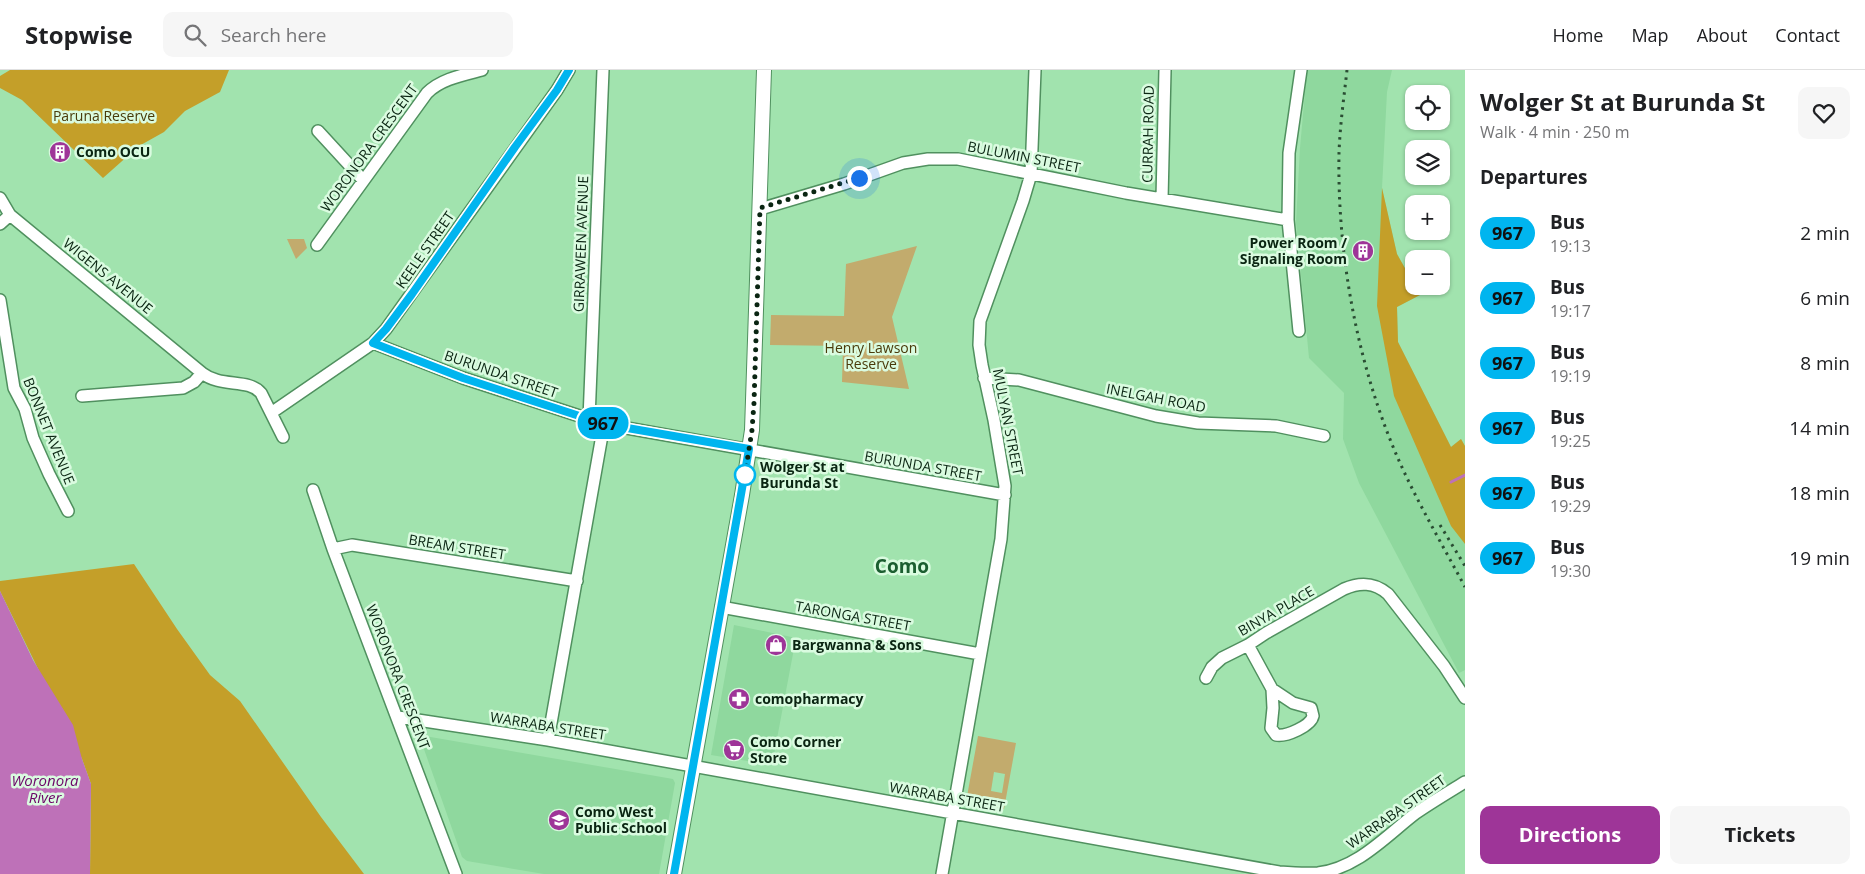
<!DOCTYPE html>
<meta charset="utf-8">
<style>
:root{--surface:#fff;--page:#f6f6f6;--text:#202124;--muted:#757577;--line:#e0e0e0;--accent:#9e3598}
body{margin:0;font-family:"Open Sans",sans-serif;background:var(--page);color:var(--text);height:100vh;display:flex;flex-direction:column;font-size:19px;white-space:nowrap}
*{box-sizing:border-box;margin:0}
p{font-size:16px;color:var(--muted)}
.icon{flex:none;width:28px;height:28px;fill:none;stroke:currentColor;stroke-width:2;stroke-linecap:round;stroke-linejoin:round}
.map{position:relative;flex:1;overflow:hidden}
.drawer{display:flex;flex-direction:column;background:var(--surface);width:400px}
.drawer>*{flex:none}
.badge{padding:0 10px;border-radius:16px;font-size:18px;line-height:32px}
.controls{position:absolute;left:1405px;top:15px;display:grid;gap:10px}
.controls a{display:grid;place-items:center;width:45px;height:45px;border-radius:10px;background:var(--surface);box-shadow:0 1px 4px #0004;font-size:25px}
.you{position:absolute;width:25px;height:25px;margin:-12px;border:4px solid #fff;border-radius:50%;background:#1a73e8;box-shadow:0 0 0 8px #1a73e833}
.map>.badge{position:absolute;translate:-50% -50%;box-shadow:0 0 0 2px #fff}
h2{padding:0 15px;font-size:19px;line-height:45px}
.round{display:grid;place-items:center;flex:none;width:52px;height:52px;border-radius:10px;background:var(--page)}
.head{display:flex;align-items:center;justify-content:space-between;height:85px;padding:0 15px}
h1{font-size:24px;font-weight:700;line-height:38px}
.primary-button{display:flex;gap:10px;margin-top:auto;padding:10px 15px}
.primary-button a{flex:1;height:58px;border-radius:10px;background:var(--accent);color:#fff;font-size:20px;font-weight:700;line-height:58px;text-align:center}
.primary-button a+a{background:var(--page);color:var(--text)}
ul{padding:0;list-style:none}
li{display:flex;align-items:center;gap:15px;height:65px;padding:0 15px}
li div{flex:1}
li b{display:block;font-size:19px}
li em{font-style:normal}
li .badge{min-width:55px;font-weight:700;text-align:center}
header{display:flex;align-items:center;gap:30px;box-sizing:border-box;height:70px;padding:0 25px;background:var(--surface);border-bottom:1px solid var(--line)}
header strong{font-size:24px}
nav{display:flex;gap:28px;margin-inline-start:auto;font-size:18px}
.search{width:350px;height:45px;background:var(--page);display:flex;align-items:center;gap:12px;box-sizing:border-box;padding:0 18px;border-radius:10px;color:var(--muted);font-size:19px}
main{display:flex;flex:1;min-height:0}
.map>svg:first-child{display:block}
.built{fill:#8fd89e}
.green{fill:#c2ab6d;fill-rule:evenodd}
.forest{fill:#c49f29}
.water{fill:#be71b8}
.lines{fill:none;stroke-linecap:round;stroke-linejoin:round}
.stream{stroke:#be71b8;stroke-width:3}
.minor-casing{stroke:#50905f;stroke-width:14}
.tertiary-casing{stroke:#50905f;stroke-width:16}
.minor{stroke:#fff;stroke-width:11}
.tertiary{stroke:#fff;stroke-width:14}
.rail{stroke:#2a4d33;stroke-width:3;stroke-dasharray:2.5 5;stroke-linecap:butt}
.line-casing{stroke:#fff;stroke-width:11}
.line{stroke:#00b5ef;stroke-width:8}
.walk{stroke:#0a2512;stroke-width:5;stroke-dasharray:0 9}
.stop-dot{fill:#fff;stroke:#00b5ef;stroke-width:2.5}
.labels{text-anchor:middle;stroke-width:5;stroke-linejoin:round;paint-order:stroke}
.park-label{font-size:14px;fill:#493a0a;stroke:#dafbe0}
.street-label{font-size:14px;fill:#0a2512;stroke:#dafbe0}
.poi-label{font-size:14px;font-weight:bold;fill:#0a2512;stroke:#dafbe0;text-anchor:start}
.stop-label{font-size:14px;font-weight:bold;fill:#0a2512;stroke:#dafbe0;text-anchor:start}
.water-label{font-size:15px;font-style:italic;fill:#6c0668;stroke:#dafbe0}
.district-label{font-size:19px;font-weight:bold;fill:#1b5e30;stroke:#dafbe0}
</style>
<header>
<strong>Stopwise</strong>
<div class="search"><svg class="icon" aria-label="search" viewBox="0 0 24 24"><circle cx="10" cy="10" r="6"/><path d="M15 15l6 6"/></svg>Search here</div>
<nav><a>Home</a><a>Map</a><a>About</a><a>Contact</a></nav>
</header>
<main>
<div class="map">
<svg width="1465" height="804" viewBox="0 0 1465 804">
<rect width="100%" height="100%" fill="#a1e3ae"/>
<path class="built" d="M1307,0H1392L1387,22L1382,118L1397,184L1420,225L1397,237L1398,272L1451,377L1461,369L1465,376V600L1459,603L1359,413L1343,369L1344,323L1309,288L1296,152L1300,78Z
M734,555L796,568L772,695L711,685Z
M419,665L673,709L675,713L659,804H544L467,791L462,787Z"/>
<path class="green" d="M287,169H304L307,178L296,189Z
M917,176L892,247L909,319L842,312L843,276L770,275L771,245L844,246L846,194Z
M978,666L1016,673L1004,739L966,732ZM994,702L1005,704L1002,723L991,721Z"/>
<path class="forest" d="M10,0H229L220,22L185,41L164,62L139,76L103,108L22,30L0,18V6Z
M1382,118L1397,184L1420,225L1397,237L1398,272L1451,377L1461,369L1465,376V474L1451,456L1394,326L1377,236Z
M134,494L177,559L210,605L240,631L321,747L364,804H90L91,714L82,689L0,521V511Z"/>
<path class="water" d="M0,521L33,590L73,655L82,689L91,714L90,804H0Z"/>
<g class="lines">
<path class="stream" d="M1451,412L1465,405"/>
<g class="minor-casing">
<path id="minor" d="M318,61L363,110
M0,128L10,145L202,303
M1162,129L1165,0
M760,139L844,114L903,93L928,89H958L1126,123L1288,150
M0,154L10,145
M317,175L427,23C441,9 463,5 482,0
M0,230L14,318L25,339L33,368L49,404L68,441
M1299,261L1288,150L1289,83L1301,0
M373,273L463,308L604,354L1005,425
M984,308L1019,310L1156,346L1198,353L1276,356L1324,366
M82,326L183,318L194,312L202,303C221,318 248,308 261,323L283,367
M271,343L373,273L386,259L557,20L569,0
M589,349L603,0
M313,420L333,479L456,804
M333,479L352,475L577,511
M721,537L980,584
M1248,575L1272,619L1293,633L1311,638L1313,646C1311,656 1286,667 1276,665L1271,658L1273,638L1272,619
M1206,608L1212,597L1222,588L1248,575L1266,563L1344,519C1360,512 1374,512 1388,524L1444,596L1465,628
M398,647L548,670L1279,802C1292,803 1305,804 1318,803C1358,798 1386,766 1416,743C1432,732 1449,722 1465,712
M548,670L604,354
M942,804L1001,469L1005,416L994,350L982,295L979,275L980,251L1023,131L1031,104L1035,0"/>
</g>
<g class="tertiary-casing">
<path id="tertiary" d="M674,804L742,425L752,360L764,0"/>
</g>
<use href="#minor" class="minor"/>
<use href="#tertiary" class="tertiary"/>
<path class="rail" d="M1347,0C1344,27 1340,55 1339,83C1337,186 1358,299 1400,393C1419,435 1443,476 1465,517
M1440,455L1465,496"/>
</g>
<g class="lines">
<g class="line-casing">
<path id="line" d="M569,0L557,20L515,77L412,224L386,259L373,273L463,308L604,354L749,379L674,804"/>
</g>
<use href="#line" class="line"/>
<path class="walk" d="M745,405L752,360L754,333L760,138L859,108"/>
</g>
<defs>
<g id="building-disc" transform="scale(1.125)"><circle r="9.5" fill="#9e3598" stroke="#dafbe0"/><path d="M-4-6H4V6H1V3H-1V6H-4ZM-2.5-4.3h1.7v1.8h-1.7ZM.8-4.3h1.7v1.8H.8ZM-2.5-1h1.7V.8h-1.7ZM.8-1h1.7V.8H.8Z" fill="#fff"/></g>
<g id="shop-disc" transform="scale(1.125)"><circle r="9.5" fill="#9e3598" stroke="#dafbe0"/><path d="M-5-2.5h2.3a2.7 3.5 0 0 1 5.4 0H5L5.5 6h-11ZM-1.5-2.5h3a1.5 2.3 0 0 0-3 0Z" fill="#fff"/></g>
<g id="pharmacy-disc" transform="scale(1.125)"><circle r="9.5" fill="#9e3598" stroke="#dafbe0"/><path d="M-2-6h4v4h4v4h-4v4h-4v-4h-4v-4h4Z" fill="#fff"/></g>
<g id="supermarket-disc" transform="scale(1.125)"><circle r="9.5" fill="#9e3598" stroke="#dafbe0"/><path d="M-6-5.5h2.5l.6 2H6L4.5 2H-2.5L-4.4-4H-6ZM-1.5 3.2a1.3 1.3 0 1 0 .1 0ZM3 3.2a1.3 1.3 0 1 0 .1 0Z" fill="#fff"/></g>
<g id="school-disc" transform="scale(1.125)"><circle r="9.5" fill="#9e3598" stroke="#dafbe0"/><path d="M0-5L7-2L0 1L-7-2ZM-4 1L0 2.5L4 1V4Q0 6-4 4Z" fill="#fff"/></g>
</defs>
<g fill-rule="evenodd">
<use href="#building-disc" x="60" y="82"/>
<use href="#building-disc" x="1363" y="181"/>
<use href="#shop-disc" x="776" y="575"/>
<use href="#pharmacy-disc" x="739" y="629"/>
<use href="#supermarket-disc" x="734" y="680"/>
<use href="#school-disc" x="559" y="750"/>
</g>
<circle class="stop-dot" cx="745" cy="405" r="10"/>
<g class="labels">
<g class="park-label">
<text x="104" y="51">Paruna Reserve</text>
<text x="871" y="283">Henry Lawson<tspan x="871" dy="16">Reserve</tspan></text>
</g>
<g class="street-label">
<text transform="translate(1148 64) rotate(-89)" y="5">CURRAH ROAD</text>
<text transform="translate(369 78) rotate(-54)" y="5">WORONORA CRESCENT</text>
<text transform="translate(1024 87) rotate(11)" y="5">BULUMIN STREET</text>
<text transform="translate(581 174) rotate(-88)" y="5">GIRRAWEEN AVENUE</text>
<text transform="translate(425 180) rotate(-55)" y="5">KEELE STREET</text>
<text transform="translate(108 206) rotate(39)" y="5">WIGENS AVENUE</text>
<text transform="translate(501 304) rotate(19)" y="5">BURUNDA STREET</text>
<text transform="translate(1156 328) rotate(11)" y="5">INELGAH ROAD</text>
<text transform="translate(1008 352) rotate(79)" y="5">MULYAN STREET</text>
<text transform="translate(49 361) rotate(68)" y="5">BONNET AVENUE</text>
<text transform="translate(923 396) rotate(10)" y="5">BURUNDA STREET</text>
<text transform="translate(457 477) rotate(9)" y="5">BREAM STREET</text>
<text transform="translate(1276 541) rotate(-30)" y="5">BINYA PLACE</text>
<text transform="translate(853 546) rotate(10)" y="5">TARONGA STREET</text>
<text transform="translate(398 607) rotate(69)" y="5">WORONORA CRESCENT</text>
<text transform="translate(548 656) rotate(9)" y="5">WARRABA STREET</text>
<text transform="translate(947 727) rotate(10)" y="5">WARRABA STREET</text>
<text transform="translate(1396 742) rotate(-35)" y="5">WARRABA STREET</text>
</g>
<g class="poi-label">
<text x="76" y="87">Como OCU</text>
<text x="1347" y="178" text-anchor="end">Power Room /<tspan x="1347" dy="16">Signaling Room</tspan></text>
<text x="792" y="580">Bargwanna &amp; Sons</text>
<text x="755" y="634">comopharmacy</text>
<text x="750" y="677">Como Corner<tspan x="750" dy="16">Store</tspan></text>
<text x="575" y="747">Como West<tspan x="575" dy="16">Public School</tspan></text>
</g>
<g class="stop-label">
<text x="760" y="402">Wolger St at<tspan x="760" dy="16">Burunda St</tspan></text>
</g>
<g class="water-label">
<text x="45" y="716">Woronora<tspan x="45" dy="17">River</tspan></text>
</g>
<g class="district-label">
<text x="902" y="503">Como</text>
</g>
</g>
</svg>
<div class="controls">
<a><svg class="icon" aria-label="locate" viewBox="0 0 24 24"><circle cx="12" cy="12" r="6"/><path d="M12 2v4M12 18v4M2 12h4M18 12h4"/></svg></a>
<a><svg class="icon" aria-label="layers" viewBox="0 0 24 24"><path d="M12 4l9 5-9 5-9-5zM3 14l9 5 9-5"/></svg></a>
<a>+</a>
<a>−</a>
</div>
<div class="you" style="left:859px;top:108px"></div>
<b class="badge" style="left:603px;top:353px;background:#00b5ef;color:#111">967</b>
</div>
<section class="drawer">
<div class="head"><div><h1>Wolger St at Burunda St</h1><p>Walk · 4 min · 250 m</p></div><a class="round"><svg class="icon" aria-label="heart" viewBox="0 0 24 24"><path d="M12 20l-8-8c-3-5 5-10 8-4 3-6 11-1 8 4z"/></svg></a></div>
<h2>Departures</h2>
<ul>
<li><span class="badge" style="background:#00b5ef;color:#111">967</span><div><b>Bus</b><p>19:13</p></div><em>2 min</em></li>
<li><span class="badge" style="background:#00b5ef;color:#111">967</span><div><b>Bus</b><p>19:17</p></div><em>6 min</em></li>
<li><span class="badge" style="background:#00b5ef;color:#111">967</span><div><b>Bus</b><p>19:19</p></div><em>8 min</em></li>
<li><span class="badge" style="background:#00b5ef;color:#111">967</span><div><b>Bus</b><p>19:25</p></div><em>14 min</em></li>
<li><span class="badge" style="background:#00b5ef;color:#111">967</span><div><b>Bus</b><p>19:29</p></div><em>18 min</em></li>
<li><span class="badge" style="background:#00b5ef;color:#111">967</span><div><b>Bus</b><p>19:30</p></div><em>19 min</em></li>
</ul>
<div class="primary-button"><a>Directions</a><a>Tickets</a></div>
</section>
</main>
